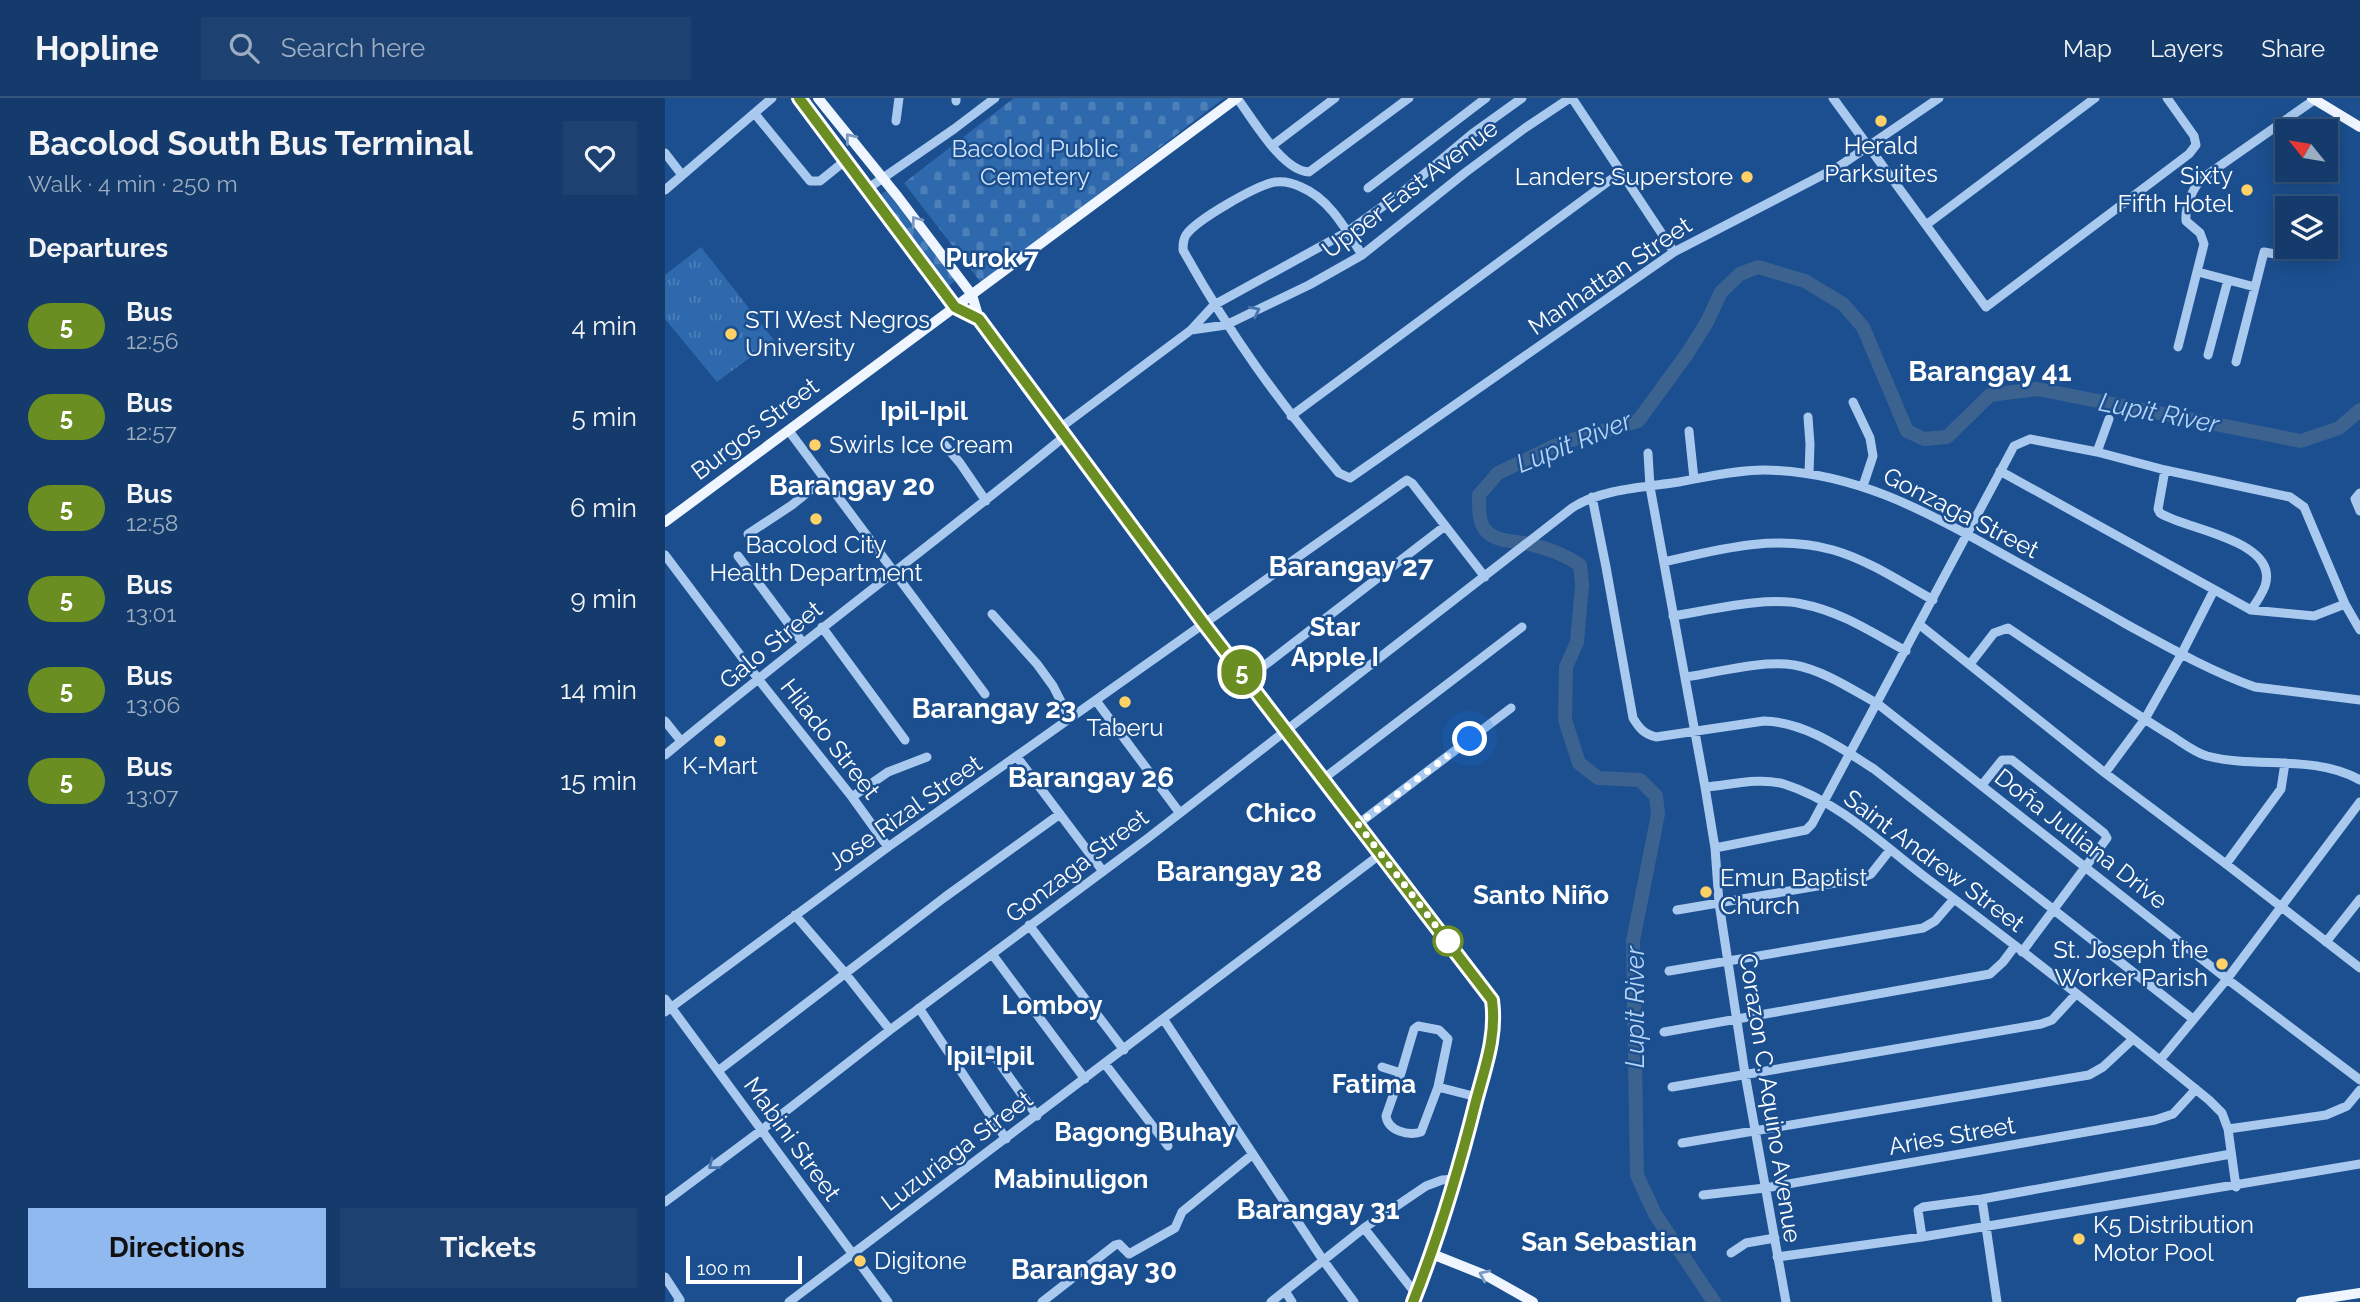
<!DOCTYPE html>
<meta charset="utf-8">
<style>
:root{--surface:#143b6b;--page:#1d4271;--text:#f1f3f6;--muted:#9dadc1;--line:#33557e;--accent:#90b9f0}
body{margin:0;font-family:Raleway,sans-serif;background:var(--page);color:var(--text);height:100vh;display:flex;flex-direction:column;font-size:26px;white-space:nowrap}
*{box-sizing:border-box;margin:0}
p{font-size:23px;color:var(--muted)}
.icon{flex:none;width:38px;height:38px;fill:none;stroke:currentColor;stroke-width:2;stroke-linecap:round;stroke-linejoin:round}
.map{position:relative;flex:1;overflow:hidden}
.drawer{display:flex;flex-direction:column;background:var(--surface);width:665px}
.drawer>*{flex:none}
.badge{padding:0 14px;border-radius:23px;font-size:24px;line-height:46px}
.needle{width:46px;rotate:300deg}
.tools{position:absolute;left:1610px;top:21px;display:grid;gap:14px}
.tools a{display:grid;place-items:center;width:63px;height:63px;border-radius:0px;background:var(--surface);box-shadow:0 4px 18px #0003,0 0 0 2px var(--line);font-size:35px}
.scale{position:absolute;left:21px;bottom:18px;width:116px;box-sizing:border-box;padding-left:7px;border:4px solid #fff;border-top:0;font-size:19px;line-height:24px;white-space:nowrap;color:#fff;-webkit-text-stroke:5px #1b4f8f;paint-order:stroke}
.you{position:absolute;width:35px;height:35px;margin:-18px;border:5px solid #fff;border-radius:50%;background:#1a73e8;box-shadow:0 0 0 10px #1a73e833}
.map>.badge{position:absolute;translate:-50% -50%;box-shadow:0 0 0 4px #fff}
h2{padding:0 28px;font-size:26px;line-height:63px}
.round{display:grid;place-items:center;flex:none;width:74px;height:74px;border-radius:0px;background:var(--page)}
.head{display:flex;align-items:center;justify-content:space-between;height:119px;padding:0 28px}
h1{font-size:33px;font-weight:700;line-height:52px}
.button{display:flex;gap:14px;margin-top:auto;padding:14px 28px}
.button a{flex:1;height:80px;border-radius:0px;background:var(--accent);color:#111;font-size:28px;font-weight:700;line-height:80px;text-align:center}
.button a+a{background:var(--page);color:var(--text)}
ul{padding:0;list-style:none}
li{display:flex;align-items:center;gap:21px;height:91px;padding:0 28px}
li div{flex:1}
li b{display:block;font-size:26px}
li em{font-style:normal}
li .badge{min-width:77px;font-weight:700;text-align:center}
header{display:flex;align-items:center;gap:42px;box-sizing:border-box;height:98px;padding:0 35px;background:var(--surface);border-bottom:2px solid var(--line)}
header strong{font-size:33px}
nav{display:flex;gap:38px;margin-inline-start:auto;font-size:24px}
.search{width:490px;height:63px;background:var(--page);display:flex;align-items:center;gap:18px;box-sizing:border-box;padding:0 24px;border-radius:0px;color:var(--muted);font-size:26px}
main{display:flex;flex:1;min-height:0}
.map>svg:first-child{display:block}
.grass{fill:url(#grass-tufts)}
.cemetery{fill:url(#cemetery-stones)}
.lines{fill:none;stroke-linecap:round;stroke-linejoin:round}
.river{stroke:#3c6290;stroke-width:14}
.minor{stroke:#a9c9ee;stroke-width:9}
.major{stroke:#f0f6ff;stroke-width:10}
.oneway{stroke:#7b9ac1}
.oneway2{stroke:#4674ac}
.line-casing{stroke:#fff;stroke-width:16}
.line{stroke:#6b8e23;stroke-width:10}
.walk{stroke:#fff;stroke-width:7;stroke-dasharray:0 12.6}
.poi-dot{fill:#ffd166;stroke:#1b4f8f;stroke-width:2.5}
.stop-dot{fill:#fff;stroke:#6b8e23;stroke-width:3.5}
.labels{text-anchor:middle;stroke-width:5;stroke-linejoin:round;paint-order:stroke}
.poi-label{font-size:24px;fill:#fff;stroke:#1b4f8f;text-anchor:start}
.park-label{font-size:24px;fill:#cfe3fa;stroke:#1b4f8f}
.street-label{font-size:24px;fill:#fff;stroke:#1b4f8f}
.neighbourhood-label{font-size:26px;font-weight:bold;fill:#fff;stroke:#1b4f8f}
.water-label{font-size:26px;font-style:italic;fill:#b5d3f5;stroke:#1b4f8f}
.quarter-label{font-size:28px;font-weight:bold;fill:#fff;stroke:#1b4f8f}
</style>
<header>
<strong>Hopline</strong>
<div class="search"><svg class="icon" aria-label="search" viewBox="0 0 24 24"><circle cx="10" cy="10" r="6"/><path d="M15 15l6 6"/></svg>Search here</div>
<nav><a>Map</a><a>Layers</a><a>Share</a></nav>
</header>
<main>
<section class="drawer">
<div class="head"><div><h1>Bacolod South Bus Terminal</h1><p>Walk · 4 min · 250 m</p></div><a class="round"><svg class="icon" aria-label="heart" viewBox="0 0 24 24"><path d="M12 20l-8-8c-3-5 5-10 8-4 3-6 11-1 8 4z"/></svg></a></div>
<h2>Departures</h2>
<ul>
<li><span class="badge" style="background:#6b8e23;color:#fff">5</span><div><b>Bus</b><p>12:56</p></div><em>4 min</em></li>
<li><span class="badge" style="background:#6b8e23;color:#fff">5</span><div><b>Bus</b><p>12:57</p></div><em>5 min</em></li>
<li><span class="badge" style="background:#6b8e23;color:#fff">5</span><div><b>Bus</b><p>12:58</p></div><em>6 min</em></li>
<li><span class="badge" style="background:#6b8e23;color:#fff">5</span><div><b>Bus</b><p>13:01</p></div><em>9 min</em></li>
<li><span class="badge" style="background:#6b8e23;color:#fff">5</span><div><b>Bus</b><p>13:06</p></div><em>14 min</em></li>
<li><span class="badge" style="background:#6b8e23;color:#fff">5</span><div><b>Bus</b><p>13:07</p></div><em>15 min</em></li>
</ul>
<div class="button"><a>Directions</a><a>Tickets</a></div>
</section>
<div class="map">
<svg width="1695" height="1204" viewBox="0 0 1695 1204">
<defs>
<pattern id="grass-tufts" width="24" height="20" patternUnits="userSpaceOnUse" patternTransform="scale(1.75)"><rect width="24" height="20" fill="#2e69ad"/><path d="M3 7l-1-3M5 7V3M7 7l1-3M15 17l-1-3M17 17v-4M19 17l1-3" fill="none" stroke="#4d80b9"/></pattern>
<pattern id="cemetery-stones" width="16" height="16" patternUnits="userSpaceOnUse" patternTransform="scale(1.75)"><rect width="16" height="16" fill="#2e69ad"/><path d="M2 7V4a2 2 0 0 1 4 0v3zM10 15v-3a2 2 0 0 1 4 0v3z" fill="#4d80b9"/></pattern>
</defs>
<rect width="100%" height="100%" fill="#1b4f8f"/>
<path class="grass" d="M36,149L109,242L52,284L0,221V177Z"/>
<path class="cemetery" d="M349,0H559L317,186L239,85Z
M221,93H225L293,181L282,189L218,106L215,101L217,95Z"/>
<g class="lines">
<path class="river" d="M1049,1204L990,1116L972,1077L968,843L993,716L991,698L975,682L933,680L914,665L900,622L901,569L912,544L917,487L915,467C899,456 882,450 864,446C850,443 833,444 822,434C813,425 814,409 814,397L833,375L896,345L973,323L1022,256L1042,224L1056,194L1075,176L1093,169L1140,183L1178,206L1198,229L1242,333L1259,341L1282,339L1325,297L1372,291L1636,343L1674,330L1695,312"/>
<path class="minor" d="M572,0C588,21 617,73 644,74L744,0
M907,0L1009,154
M1168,0L1321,209L1524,56L1531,47L1529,38L1502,0
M291,3V0
M90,16L145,83H155L181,62
M231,23L234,0
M608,47L670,0
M0,55L17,77
M703,90L821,0
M202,91L289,31L330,0
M0,92L107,0
M1261,127L1430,0
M697,157C681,132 665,101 636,89C628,85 618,83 610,84C592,87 531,122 521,137C518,142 518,146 518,152C564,235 613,303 674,375L685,380L1009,154L1173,69L1274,0
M1533,174L1590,189
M526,232L561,227L644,187L697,157L801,74L860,30L905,0
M1513,249L1539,146L1535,135L1521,123C1520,108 1528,88 1539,79L1649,2
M1543,257L1563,182
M1571,264L1599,154L1610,156
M1188,304L1205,340L1208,358L1198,388
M626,318L956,74
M1143,319L1145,346L1144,376
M395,330L526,232L549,207L682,134L739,93L807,36L857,0
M124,333L320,596
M1024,333L1029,381
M278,345L295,365L321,403
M1432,354L1444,321
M983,355L985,389L1040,689L1050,750L1054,805L1080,976L1121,1204
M1500,372L1493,411L1495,415C1521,432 1615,442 1600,488C1597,496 1591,505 1586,512
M1335,373L1586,512L1649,518L1680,506
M1695,395L1690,401L1695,413
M927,399L941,469L968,620C974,630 979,636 991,639L1099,623C1140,624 1176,650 1209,671L1528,921
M83,436L127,407L159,381
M0,457L94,582L187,699L223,749
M73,458L138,545
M999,464C1055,451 1110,436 1168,452C1203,462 1236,484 1268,502
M327,516L372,566L388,588L405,621
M1008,518C1046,512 1101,498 1137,506C1175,513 1208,535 1241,553
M1255,527L1440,675L1561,766L1695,870
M157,529L240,642
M1305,566L1329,535L1343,530C1395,565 1447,601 1500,634C1513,641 1528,654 1542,658C1592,671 1649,656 1695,682
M1021,579C1055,574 1095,562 1129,567C1158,572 1188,592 1213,606L1562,881L1695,982
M582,581L780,428
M432,604L514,714
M0,623L16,643
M0,657C131,547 269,446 400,338
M352,659L437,772
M1440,675L1480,621L1516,557L1549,492
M658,681L857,529
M1317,687L1337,662H1347L1439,735L1442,740L1357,854
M1040,689C1065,687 1095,679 1119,686C1173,703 1217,746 1260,779C1356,851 1451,926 1544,1002L1557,1015L1563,1031L1571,1089
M187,699L223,674L262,659
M693,726L846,610
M1050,750L1141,732L1147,726L1349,348L1365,341L1432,354L1500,372L1625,399L1639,409L1680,506L1695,532
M1561,766L1616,691L1620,665
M1012,812L1194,781L1206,776L1225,752
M130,817L180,875L225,932
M364,827L459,952
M1661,844L1695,801
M327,856L420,981
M1004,873L1258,830L1270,823L1289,801
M0,901L223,1204
M254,910L341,1041
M0,914L223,749L739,384L742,382L747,385L820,479
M499,922L658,1162L689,1204
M999,934L1325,876L1338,864L1350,848
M325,952L372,1018
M1495,962L1562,881L1695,704
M440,966L503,1048
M717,969L736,975L721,1018C723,1033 743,1038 756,1034L773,989L812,999
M53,973L280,799L395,716
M736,975L749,931L753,928L774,932L783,941L773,989
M1007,989L1376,926L1387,922L1411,896
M1563,1031L1661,1017L1682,1008L1695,992
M1017,1045L1424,977L1438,969L1468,941
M1038,1097L1100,1090L1490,1022L1508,1016L1531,991
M1317,1101L1332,1204
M0,1104L98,1031L225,932L483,740L907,410C935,391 981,389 1014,384C1042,379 1071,372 1099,372C1186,373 1258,411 1332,453C1375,477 1418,501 1461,526C1503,549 1545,573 1590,589L1695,602
M699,1130L751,1196
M1257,1139L1253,1112L1258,1109L1317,1101L1566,1056
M1066,1155L1081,1145L1110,1140
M1112,1159L1257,1139L1695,1066
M0,1179L15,1202L13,1204
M620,1193L627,1204
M124,1204L717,755
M377,1204L450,1147L454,1146L464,1156L510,1130L517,1114L588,1056
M606,1204L699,1130L761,1088L777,1082L791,1081"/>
<path class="major" d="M134,0L290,209L314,221
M153,0L233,99L307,197L314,221L347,266L539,526L827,902C832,938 820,969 811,1003C794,1071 774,1138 748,1204
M1647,0L1695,29
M0,424L572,0
M767,1156L822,1178L868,1204
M1636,1204L1695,1195"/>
</g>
<defs><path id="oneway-chevron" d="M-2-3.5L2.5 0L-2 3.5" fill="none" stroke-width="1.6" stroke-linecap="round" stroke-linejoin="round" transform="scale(1.75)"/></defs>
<g class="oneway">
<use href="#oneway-chevron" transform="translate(185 40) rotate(-129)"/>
<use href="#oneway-chevron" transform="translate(251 123) rotate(-127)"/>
<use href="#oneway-chevron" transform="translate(819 1177) rotate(-156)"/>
</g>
<g class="oneway2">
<use href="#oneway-chevron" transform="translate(590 213) rotate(-27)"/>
<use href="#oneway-chevron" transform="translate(48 1067) rotate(142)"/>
</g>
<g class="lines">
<g class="line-casing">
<path id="line" d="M134,0L290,209L314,221L539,526L827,902C832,938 820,969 811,1003C794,1071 774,1138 748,1204"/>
</g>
<use href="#line" class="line"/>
<path class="walk" d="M783,843L784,845L693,726L805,641"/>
</g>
<g class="poi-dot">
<circle cx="1216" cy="23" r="7"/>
<circle cx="1082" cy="79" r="7"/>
<circle cx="1582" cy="92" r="7"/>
<circle cx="66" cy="236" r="7"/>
<circle cx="150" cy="347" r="7"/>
<circle cx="151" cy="421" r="7"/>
<circle cx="460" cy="604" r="7"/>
<circle cx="55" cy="643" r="7"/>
<circle cx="1041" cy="794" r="7"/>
<circle cx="1557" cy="866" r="7"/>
<circle cx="1414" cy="1141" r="7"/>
<circle cx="195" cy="1163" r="7"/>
</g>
<circle class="stop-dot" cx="783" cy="843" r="14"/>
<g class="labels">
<g class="poi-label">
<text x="1216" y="56" text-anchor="middle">Herald<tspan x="1216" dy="28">Parksuites</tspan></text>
<text x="1568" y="86" text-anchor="end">Sixty<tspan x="1568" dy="28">Fifth Hotel</tspan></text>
<text x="1068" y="87" text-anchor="end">Landers Superstore</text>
<text x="80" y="230">STI West Negros<tspan x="80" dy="28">University</tspan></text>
<text x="164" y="355">Swirls Ice Cream</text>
<text x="151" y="455" text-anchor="middle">Bacolod City<tspan x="151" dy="28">Health Department</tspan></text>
<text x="460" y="638" text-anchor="middle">Taberu</text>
<text x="55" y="676" text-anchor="middle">K-Mart</text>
<text x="1055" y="788">Emun Baptist<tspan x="1055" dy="28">Church</tspan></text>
<text x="1543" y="860" text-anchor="end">St. Joseph the<tspan x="1543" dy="28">Worker Parish</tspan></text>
<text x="1428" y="1135">K5 Distribution<tspan x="1428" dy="28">Motor Pool</tspan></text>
<text x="209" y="1171">Digitone</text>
</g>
<g class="park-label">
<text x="370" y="59">Bacolod Public<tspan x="370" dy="28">Cemetery</tspan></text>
</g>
<g class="street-label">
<text transform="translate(745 91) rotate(-37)" y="8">Upper East Avenue</text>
<text transform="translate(945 178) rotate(-34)" y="8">Manhattan Street</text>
<text transform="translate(90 331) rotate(-37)" y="8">Burgos Street</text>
<text transform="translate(1296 415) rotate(27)" y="8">Gonzaga Street</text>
<text transform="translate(106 547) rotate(-39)" y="8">Galo Street</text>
<text transform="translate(165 641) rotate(52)" y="8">Hilado Street</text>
<text transform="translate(240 715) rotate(-35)" y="8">Jose Rizal Street</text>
<text transform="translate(1416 741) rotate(38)" y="8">Doña Julliana Drive</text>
<text transform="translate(1269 763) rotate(37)" y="8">Saint Andrew Street</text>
<text transform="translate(412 768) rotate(-37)" y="8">Gonzaga Street</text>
<text transform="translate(1105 1000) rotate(81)" y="8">Corazon C. Aquino Avenue</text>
<text transform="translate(1287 1038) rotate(-10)" y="8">Aries Street</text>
<text transform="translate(127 1041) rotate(54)" y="8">Mabini Street</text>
<text transform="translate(292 1053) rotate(-37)" y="8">Luzuriaga Street</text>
</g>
<g class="neighbourhood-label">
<text x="327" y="169">Purok 7</text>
<text x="259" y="322">Ipil-Ipil</text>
<text x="670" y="538">Star<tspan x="670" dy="30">Apple I</tspan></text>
<text x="616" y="724">Chico</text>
<text x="876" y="806">Santo Niño</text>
<text x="387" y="916">Lomboy</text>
<text x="325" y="967">Ipil-Ipil</text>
<text x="709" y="995">Fatima</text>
<text x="480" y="1043">Bagong Buhay</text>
<text x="406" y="1090">Mabinuligon</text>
<text x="944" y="1153">San Sebastian</text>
</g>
<g class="water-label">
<text transform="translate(1494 315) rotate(11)" y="9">Lupit River</text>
<text transform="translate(909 344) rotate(-22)" y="9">Lupit River</text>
<text transform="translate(970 909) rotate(-90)" y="9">Lupit River</text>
</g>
<g class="quarter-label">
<text x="1325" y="283">Barangay 41</text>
<text x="187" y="397">Barangay 20</text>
<text x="686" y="478">Barangay 27</text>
<text x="329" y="620">Barangay 23</text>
<text x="426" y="689">Barangay 26</text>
<text x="574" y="783">Barangay 28</text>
<text x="653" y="1121">Barangay 31</text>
<text x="429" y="1181">Barangay 30</text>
</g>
</g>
</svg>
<div class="tools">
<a><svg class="needle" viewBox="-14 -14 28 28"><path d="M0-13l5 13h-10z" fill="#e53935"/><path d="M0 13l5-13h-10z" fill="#9dadc1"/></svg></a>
<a><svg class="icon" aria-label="layers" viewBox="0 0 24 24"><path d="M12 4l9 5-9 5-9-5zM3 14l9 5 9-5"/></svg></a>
</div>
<div class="scale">100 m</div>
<div class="you" style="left:805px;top:641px"></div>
<b class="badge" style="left:577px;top:574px;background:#6b8e23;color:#fff">5</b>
</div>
</main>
